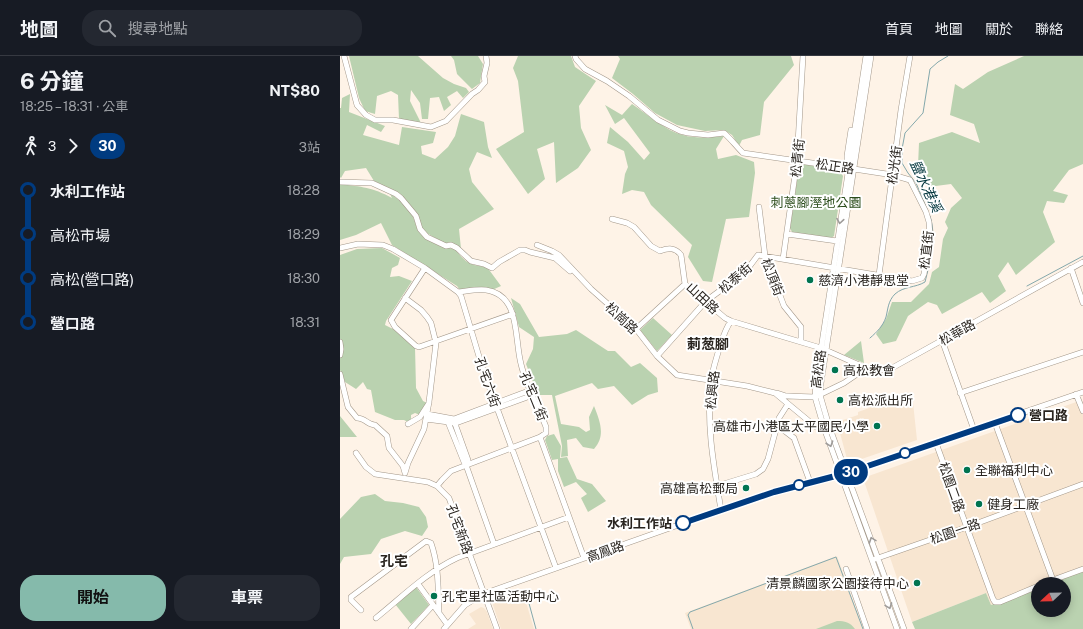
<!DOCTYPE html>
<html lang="zh-TW">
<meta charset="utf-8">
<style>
:root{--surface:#171b24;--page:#242831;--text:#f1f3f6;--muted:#9ea1a6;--line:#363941;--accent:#85baab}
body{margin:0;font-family:"Public Sans","Noto Sans TC",sans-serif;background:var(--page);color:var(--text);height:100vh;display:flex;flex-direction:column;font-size:15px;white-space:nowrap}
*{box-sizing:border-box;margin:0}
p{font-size:13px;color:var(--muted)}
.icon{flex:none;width:22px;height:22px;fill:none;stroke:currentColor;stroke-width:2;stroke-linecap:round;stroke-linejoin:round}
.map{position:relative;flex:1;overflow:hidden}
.panel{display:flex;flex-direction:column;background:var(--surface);width:340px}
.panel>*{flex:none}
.badge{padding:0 8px;border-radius:13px;font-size:14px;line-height:26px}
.needle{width:26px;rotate:248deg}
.controls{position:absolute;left:691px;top:521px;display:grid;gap:8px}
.controls a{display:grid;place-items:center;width:40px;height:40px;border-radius:50%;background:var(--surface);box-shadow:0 2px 10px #0003;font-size:20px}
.map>.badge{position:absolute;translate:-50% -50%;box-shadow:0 0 0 2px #fff}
.legs{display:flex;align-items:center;gap:6px;height:44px;padding:0 20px;font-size:13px}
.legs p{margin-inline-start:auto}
.head{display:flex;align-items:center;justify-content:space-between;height:68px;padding:0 20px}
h1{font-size:22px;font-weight:700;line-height:30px}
.cta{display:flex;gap:8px;margin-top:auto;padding:8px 20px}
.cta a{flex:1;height:46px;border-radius:16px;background:var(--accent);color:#111;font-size:16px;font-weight:700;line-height:46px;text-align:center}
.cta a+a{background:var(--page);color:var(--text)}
ul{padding:0 20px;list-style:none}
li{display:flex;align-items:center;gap:14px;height:44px;font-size:15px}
li i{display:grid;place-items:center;width:6px;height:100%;margin:0 5px;background:currentColor}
li i::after{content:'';width:10px;height:10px;margin:-5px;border:3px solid;border-radius:50%;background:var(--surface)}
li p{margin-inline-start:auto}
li:first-child i{background:linear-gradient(#0000 50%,currentColor 0)}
li:last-child i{background:linear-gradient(currentColor 50%,#0000 0)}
header{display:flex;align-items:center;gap:24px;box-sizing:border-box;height:56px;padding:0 20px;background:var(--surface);border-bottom:1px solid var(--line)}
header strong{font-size:19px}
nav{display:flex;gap:22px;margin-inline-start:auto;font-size:14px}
.search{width:280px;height:36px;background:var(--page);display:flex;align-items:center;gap:10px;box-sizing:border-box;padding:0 14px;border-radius:16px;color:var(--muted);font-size:15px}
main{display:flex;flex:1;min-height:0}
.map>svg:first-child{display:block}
.built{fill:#f8e6d1}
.green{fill:#bad2b0}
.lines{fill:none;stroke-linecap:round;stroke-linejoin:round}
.stream{stroke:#84a8ac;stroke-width:1}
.minor-casing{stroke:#a39789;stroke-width:6}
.minor{stroke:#fff;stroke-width:5}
.oneway{stroke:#9f9c9a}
.line-1-casing{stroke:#fff;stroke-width:9}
.line-1{stroke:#003b80;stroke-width:6}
.poi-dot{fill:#007450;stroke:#fff;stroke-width:1.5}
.stop-1-dot{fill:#fff;stroke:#003b80;stroke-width:2}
.labels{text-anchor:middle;stroke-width:4;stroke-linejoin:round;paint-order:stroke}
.street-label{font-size:13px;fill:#29241f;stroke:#fff}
.park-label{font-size:13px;fill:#2c4d1c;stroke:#fff}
.poi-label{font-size:13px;fill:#29241f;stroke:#fff;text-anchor:start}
.stop-label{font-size:13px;font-weight:bold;fill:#29241f;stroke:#fff;text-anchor:start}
.water-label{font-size:14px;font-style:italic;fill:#04373e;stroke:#fff}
.neighbourhood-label{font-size:14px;font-weight:bold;fill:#29241f;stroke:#fff}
</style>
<header>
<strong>地圖</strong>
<div class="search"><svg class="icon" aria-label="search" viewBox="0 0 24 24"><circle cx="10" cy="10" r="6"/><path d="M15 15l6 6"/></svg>搜尋地點</div>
<nav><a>首頁</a><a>地圖</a><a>關於</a><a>聯絡</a></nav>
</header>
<main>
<section class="panel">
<div class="head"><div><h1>6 分鐘</h1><p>18:25 – 18:31 · 公車</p></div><b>NT$80</b></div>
<div class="legs"><svg class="icon" aria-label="walk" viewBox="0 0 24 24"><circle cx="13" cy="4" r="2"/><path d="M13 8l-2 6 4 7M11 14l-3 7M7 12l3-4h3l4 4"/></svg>3<svg class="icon" aria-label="forward" viewBox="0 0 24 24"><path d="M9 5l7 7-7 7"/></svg><b class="badge" style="background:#003b80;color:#fff">30</b><p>3站</p></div>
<ul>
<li><i style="color:#003b80"></i><b>水利工作站</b><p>18:28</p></li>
<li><i style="color:#003b80"></i><span>高松市場</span><p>18:29</p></li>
<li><i style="color:#003b80"></i><span>高松(營口路)</span><p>18:30</p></li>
<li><i style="color:#003b80"></i><b>營口路</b><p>18:31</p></li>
</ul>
<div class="cta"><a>開始</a><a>車票</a></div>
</section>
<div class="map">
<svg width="743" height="573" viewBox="0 0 743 573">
<rect width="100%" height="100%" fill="#fef3e7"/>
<path class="built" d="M572,337L577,384L510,407L507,403L497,366L518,359V356Z
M739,345L743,355V514L702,528H698L651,549L646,537L572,566L523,422Z
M497,500L523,573H351L345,557Z
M183,536L194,573H161L153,549L154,546Z
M141,551L144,552L147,556L153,573H128L136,568L129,558Z"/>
<path class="green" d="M9,0H78L103,22L114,28L126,32L129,36L123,42L117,35L107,41L111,49L104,55L99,41L90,42L88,63H82L80,47L71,34L70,45L81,67L59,63L58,39L51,35L37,40L35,58L25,55L19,42Z
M111,0H138L143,8L140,27L132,33L117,18L114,4Z
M178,0H231L235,11L256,25L239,50L241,72L251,94L238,112L216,127L214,86L197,93L205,123L188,138L156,93L184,76L178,25L173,12Z
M278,0H451L454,9L424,46L420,79L402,84L399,90L392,79L384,74L365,75L337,69L315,57L293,38L272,22L280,3Z
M684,0H743V108L729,114L713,135L728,139L724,147L707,145L703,156L715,186L676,219L668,206L658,220L666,235L650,247L642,236L602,258L597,249L588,246L568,260L556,285L543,288L536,278L546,263L552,246H571L589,228L592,216L599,211L603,183L608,172L605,166L611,152L622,142L611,128L588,131L578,110L579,87L612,76L640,87L634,68L610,59L615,28L623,33L648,16Z
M10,38L9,56L45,70L41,76L27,69L23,79L59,89L62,71L96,76L93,87L81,90L82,98L95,103L108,91L115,80L121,58L144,66L148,91L152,102L137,96L129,113L132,126L154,153L119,173L121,193L109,186L106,188L83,175L68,148L57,136L34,125L26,112L5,115L1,122L0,121V52H1L2,42Z
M292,48C307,58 326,75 343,79C356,83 371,81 384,80L376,93L378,103L396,99L414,106L415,117L409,161L386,163L372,226L363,225L348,201L352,189L311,149L304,136L292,134L282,138L285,118L288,111L284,95L267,87L270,71L288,86L304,104L310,97L284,62L275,68L265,49L282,59Z
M463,108L499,114L503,120L494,180L491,182L452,176L450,172L459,111Z
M0,128C22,131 32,131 52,142L50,138C60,143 70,153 74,163C76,167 76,172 79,175C86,184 104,192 115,193C126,207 129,209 147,211L161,230L152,234H120L117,230L52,189L41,167L16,179L0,184Z
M42,192L60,202L58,209L52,212L50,221L59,220L72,225L46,265L45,269L53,273L75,291L76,332L83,345L87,347L85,361L75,357L71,359V363L68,366L64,364H55L35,356L31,334L27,333L23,326L16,333L5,326L0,314V199L17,193Z
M171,242L180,248L199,281L227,278L236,274L268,295H275L291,311L300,307L317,322L318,336L308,339L292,349L274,330L258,333L252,327L215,340L221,368L239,371L246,376L250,374L249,361L254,350C260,365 266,380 254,393L243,391L236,382L227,384L228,400L221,401L222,390L212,339H198L186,308L193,293L194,281L179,271Z
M313,262L332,279L317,295L300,274Z
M521,285L524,307L504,299Z
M0,360L17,381H0Z
M214,378L221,390L220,402L227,401L237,423L252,428L266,445L248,456L241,442L247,438L236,426L224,431L218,415V403L212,404L205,384L207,380Z
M35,438L45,445L63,447L79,451L86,461L88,471L82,480L65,475L41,483L31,498L4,501L0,508V463L21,441Z
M743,514V573H575L572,566L646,537L651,549L698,530V554H724V528H702Z
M76,531L89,549L71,568L55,548Z
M497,565C505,565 510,566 515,573H476Z"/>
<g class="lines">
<path class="stream" d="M587,153L576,127L568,117L562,107V93L565,77L583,57L590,13L598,6L608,0
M687,230L743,200
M530,282C537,276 543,270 546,261C548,253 548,245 555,238C564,230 575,232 585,226C590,206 597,181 590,160
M187,540L196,573
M353,573L348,559L350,556L496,501L523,573"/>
<g class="minor-casing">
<path id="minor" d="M4,0L17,49L26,59L35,64H53L91,71L106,65L132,38L138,34L145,26L144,20L147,7L146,0
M235,0L236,3L245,13L267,25L289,40L318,64L340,75L348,77L368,79L384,77C391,83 396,90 403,97L514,113L553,119L570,124L586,156L589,166L590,180L584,218L582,222L572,225L418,199L409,211L385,231L366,245L317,300
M526,0L476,326L475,341L484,372L557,573
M531,0L481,327L480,339L489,370L564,573
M507,107V100L511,74
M0,126L32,127L56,138L61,142L76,160L80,173L87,181L106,190L111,189L117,192L131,205L144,208L152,212L159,206L180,194H185L190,196L215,202L230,215
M419,151L425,200L444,250L461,271V285
M272,163L287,167L294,171L311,190L320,195C328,192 335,191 341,199L345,228L385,262L391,265L481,292L526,312L546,314L552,312L743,206
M447,178L497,185
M197,189L212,195L219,199L251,233L296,273L317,300L337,319L407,330L435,337L476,371H485
M0,192L18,188L43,189L53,193L85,212L118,236L121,240L143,314L216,512
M443,203L457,105L463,0
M85,212L51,264L55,271L76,290L79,291L173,258
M731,212L743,247
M539,219L561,54L570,0
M118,236C127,235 137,233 146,234C181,239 174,282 181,308C186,330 198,350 206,371V377L200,381L244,502
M296,273L345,228
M602,284L634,374
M0,286L1,293L0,299
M0,318L8,351L17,362C25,362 28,369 35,369L47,380L49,392L63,410L65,417
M437,337L446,340L475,341L504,327L526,312
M620,337L743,296
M736,338L743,355
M87,358L114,363L191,334
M86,363L116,367L193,339
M114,363L108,366L124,406L126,409L154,488
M114,365L128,404L126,409
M655,367L713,524
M68,368L80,361L89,347
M437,369L454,382L470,426
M596,387L653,543L655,546H660L698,530
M16,397L26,411L35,418L88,426L97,430L109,442L157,573
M65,417L68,407L84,373L89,346L96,287L91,267L87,261L81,254L65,242
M97,430L102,424L111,415L200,381
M377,430L416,418L423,413L428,403L439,362L448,348
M381,454C374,411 366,369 371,326C372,315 376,304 379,293C382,284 385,273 391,265
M535,503L627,471L743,428
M506,513L527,573
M78,528L107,568
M702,528L743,513
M21,554L11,544V541L86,485L91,487C99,510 98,533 99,557
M36,562C62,541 87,516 117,502L229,461
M71,573L93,549
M104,573L125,549L143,538L381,454L445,433L507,417L743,336"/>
</g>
<use href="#minor" class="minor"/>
</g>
<defs><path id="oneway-chevron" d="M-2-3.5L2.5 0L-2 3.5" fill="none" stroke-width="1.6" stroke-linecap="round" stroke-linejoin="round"/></defs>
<g class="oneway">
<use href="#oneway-chevron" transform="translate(500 165) rotate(99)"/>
<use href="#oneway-chevron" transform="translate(490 388) rotate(71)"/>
<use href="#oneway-chevron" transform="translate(532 484) rotate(-110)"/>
<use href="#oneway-chevron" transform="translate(549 550) rotate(70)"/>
</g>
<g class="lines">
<g class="line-1-casing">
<path id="line-1" d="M343,467L434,436L507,417L678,359"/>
</g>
<use href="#line-1" class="line-1"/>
</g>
<g class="poi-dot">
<circle cx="470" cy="224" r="4"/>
<circle cx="495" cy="314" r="4"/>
<circle cx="500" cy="344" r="4"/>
<circle cx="537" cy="370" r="4"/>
<circle cx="627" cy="414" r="4"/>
<circle cx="406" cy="432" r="4"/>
<circle cx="639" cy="448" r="4"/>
<circle cx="577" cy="527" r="4"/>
<circle cx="94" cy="540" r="4"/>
</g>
<g class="stop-1-dot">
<circle cx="678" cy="359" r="7"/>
<circle cx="565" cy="397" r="5"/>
<circle cx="459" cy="429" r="5"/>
<circle cx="343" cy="467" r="7"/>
</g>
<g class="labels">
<g class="street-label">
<text transform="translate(457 102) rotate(-84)" y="5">松青街</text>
<text transform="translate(554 109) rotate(-82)" y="5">松光街</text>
<text transform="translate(495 110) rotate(8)" y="5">松正路</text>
<text transform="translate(586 194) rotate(-83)" y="5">松直街</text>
<text transform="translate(433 221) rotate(69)" y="5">松頂街</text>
<text transform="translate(395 222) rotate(-41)" y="5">松泰街</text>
<text transform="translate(363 242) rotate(43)" y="5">山田路</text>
<text transform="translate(282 262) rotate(43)" y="5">松崗路</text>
<text transform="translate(617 276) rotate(-29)" y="5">松華路</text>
<text transform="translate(478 313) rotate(-82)" y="5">高松路</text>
<text transform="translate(148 326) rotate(71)" y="5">孔宅六街</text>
<text transform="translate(372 334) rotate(-84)" y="5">松興路</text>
<text transform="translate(194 340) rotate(68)" y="5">孔宅二街</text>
<text transform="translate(612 431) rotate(70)" y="5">松園二路</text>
<text transform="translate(120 473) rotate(70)" y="5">孔宅新路</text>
<text transform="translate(615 475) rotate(-19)" y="5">松園一路</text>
<text transform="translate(265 495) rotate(-20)" y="5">高鳳路</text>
</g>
<g class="park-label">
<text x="476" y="151">刺蔥腳溼地公園</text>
</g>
<g class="poi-label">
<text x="478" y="229">慈濟小港靜思堂</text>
<text x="503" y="319">高松教會</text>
<text x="508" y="349">高松派出所</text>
<text x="529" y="375" text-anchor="end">高雄市小港區太平國民小學</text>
<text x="635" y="419">全聯福利中心</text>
<text x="398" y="437" text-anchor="end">高雄高松郵局</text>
<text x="647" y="453">健身工廠</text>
<text x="569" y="532" text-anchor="end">清景麟國家公園接待中心</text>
<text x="102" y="545">孔宅里社區活動中心</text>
</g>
<g class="stop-label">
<text x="689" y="364">營口路</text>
<text x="332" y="472" text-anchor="end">水利工作站</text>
</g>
<g class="water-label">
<text transform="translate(586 130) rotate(65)" y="5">鹽水港溪</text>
</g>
<g class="neighbourhood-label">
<text x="368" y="293">莿葱腳</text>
<text x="54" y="510">孔宅</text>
</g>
</g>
</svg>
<div class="controls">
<a><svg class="needle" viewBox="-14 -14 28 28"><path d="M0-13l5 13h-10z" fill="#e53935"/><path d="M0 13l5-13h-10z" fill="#9ea1a6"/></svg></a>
</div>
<b class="badge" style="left:511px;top:416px;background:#003b80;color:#fff">30</b>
</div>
</main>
